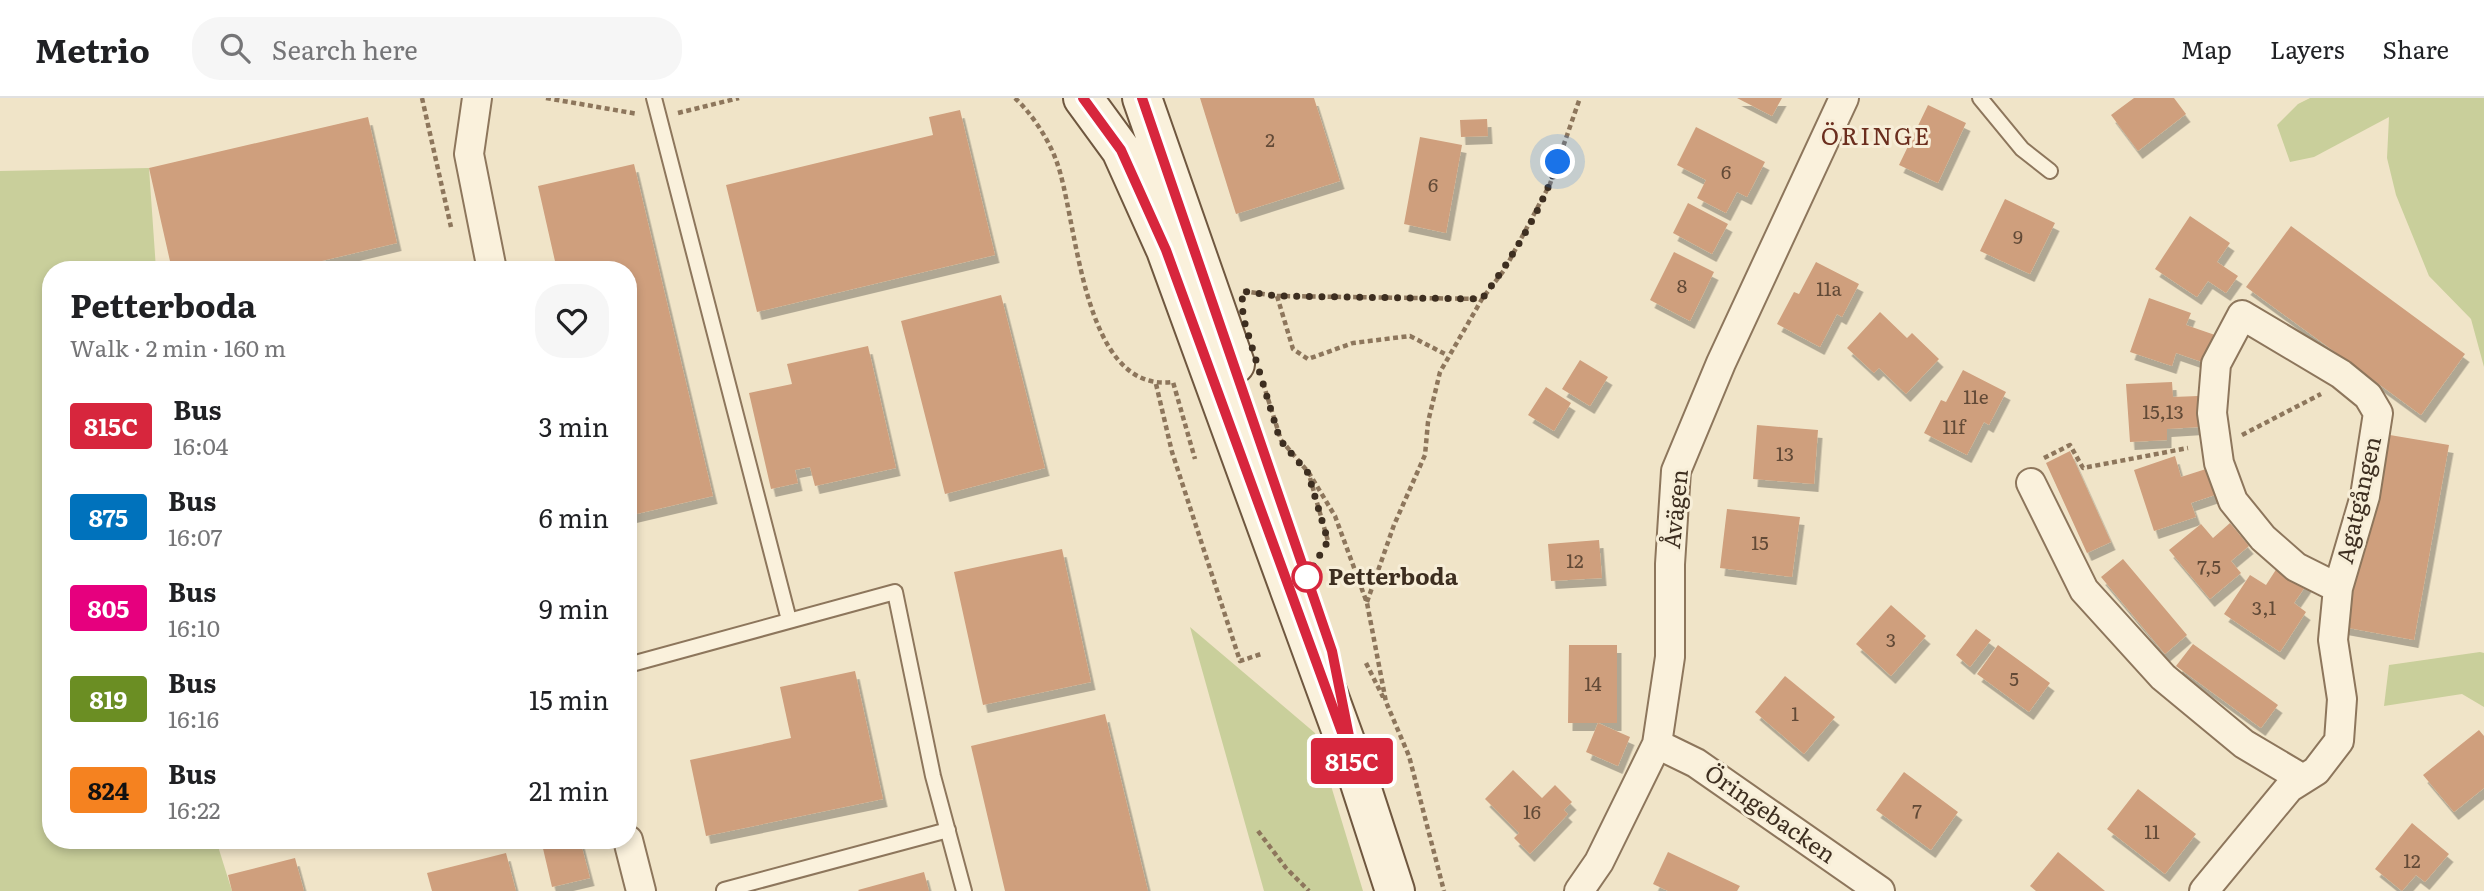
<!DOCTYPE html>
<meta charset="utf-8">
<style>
:root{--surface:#fff;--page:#f6f6f6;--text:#202124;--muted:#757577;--line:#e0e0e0}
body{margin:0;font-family:Literata,serif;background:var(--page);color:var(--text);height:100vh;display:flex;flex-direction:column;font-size:26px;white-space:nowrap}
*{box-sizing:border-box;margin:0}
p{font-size:23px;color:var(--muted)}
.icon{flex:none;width:38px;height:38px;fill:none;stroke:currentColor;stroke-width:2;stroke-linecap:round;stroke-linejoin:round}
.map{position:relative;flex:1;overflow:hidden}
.side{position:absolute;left:42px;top:163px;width:595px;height:588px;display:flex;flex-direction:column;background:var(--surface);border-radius:28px;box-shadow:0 4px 10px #0003}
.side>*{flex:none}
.badge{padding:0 14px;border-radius:5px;font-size:24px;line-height:46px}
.you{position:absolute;width:35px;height:35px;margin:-18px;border:5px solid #fff;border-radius:50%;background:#1a73e8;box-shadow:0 0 0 10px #1a73e833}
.map>.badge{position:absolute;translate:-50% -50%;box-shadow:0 0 0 4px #fff}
.round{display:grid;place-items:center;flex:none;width:74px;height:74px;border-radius:28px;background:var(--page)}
.headline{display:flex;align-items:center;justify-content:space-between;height:119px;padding:0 28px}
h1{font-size:33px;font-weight:700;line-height:52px}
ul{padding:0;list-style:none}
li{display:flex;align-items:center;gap:21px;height:91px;padding:0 28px}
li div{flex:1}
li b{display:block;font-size:26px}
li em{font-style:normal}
li .badge{min-width:77px;font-weight:700;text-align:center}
header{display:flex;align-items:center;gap:42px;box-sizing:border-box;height:98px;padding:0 35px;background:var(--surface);border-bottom:2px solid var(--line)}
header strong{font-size:33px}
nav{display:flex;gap:38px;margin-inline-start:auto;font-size:24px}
.search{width:490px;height:63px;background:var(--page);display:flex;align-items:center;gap:18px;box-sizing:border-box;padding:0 24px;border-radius:28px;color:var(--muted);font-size:26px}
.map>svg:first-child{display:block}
.green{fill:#c9cf9b}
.building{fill:#cf9f7d;filter:url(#shadow)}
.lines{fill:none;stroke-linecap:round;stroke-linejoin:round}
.service-casing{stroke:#8d765c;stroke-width:18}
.minor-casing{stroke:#8d765c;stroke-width:32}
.secondary-casing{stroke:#6f573f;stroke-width:42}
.path{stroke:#8d765c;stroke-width:4.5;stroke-dasharray:5 3.5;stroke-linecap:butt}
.service{stroke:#faf1dc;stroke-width:14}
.minor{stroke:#faf1dc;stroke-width:28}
.secondary{stroke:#faf1dc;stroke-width:38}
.line-casing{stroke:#fff;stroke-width:16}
.line{stroke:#d7263d;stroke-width:10}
.walk{stroke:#3d2e20;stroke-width:7;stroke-dasharray:0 12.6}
.stop-dot{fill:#fff;stroke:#d7263d;stroke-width:3.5}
.labels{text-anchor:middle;stroke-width:6;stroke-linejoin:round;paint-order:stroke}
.number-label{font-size:19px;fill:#624a37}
.street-label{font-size:23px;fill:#3d2e20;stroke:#f7eed8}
.stop-label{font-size:23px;font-weight:bold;fill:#3d2e20;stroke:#f7eed8;text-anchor:start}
.neighbourhood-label{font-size:24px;letter-spacing:2px;fill:#6b2e1e;stroke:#f7eed8}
</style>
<header>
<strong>Metrio</strong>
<div class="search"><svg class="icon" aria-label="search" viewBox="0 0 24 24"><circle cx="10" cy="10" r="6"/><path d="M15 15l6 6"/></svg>Search here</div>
<nav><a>Map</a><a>Layers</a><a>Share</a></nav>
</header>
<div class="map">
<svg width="2484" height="793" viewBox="0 0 2484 793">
<defs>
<filter id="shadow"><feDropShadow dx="4.5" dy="8" stdDeviation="0" flood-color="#0004"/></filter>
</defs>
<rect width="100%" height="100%" fill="#f0e4c8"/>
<path class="green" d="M2310,0H2484V269L2471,221L2429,178L2396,97L2387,60L2389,19L2314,59L2290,64L2277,27L2298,6Z
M149,70L156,171L51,172V742H216L232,793H0V73Z
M1190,529L1315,635L1363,793H1264Z
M2480,554L2484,555V609L2462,596L2384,608L2389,567Z"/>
<path class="building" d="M1200,0H1314L1340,83L1236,116Z
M1737,0H1782L1772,18Z
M2134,0H2174L2186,16L2138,53L2111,17Z
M1928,7L1966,25L1938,85L1899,67Z
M960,12L995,157L757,214L726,87L933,37L929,19Z
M368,19L397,145L284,172H172L149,70Z
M1487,21L1488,38L1461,39L1460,22Z
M1696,29L1765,64L1747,99L1737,94L1726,115L1697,100L1706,82L1677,67Z
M1420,39L1462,47L1446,135L1404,126Z
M634,66L713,398L628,418V172H557L538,88Z
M2005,101L2055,125L2030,176L1980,153Z
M1688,105L1728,126L1712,156L1673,135Z
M2190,118L2230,145L2217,164L2238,178L2226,195L2208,183L2197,199L2155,171Z
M2291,128L2465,256L2421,317L2246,189Z
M1674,154L1714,174L1690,223L1650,202Z
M1816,164L1859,186L1842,219L1837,216L1820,249L1777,226L1794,194L1799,196Z
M1001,197L1045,370L945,396L901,223Z
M2149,200L2191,215L2186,227L2215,237L2205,265L2176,255L2172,268L2130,254Z
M1880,214L1907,240L1912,235L1939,261L1906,296L1879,270L1874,275L1847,250Z
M868,248L896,370L815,388L810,369L795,372L798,385L771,391L749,295L792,286L787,266Z
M1580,262L1608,279L1590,308L1562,291Z
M1963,272L2006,294L1989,327L1984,324L1967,357L1924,335L1941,302L1946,304Z
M2172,284L2173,299L2198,298L2199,329L2167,331V342L2130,344L2126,286Z
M1546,289L1571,305L1554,333L1528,317Z
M1757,327L1818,332L1814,386L1753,381Z
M2378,335L2449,347L2414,542L2343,529Z
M2070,353L2111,444L2087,455L2046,365Z
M2175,358L2181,379L2206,371L2215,397L2191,405L2196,419L2154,433L2134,372Z
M1727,411L1800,419L1792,479L1720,470Z
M2230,425L2249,448L2231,463L2241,475L2210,501L2169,452L2201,426L2213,440Z
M1599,442L1602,480L1551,483L1548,446Z
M1062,451L1091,584L983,607L954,474Z
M2123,461L2187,537L2165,556L2101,479Z
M2279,467L2307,486L2294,505L2306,514L2280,554L2224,516L2250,477L2266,487Z
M1891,507L1926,538L1891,578L1856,546Z
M1976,531L1991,542L1970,569L1956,557Z
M2193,546L2278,607L2261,630L2176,568Z
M1569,547H1617V625H1598L1630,639L1618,668L1586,654L1598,625H1568Z
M1998,547L2050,585L2029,614L1977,576Z
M855,573L883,701L706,738L690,662L791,640L780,589Z
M1785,578L1835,619L1804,656L1755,614Z
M1105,616L1148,793H1005L971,648Z
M2479,632L2484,638V690L2454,714L2423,677Z
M1513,672L1542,700L1555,687L1572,704L1564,712L1568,716L1530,756L1514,740L1519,735L1485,701Z
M1904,674L1958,714L1931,752L1876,712Z
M2138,691L2196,736L2165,776L2107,731Z
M2412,725L2449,756L2425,784L2416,777L2402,793L2375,771Z
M541,742H580L590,780L552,789Z
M1668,754L1740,788L1737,793H1668L1653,786Z
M2058,754L2105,793H2036L2030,788Z
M506,755L516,793H432L427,775Z
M295,760L304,793H232L228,777Z
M924,774L929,793H859L858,792Z"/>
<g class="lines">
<g class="service-casing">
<path id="service" d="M654,0L789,522
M1980,0L2022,51L2050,73
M628,567L895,494L933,678L964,793
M724,792L948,732"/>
</g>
<g class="minor-casing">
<path id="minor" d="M477,0L469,56L492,172
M2031,385L2084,492L2163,579L2244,646L2303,681
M1657,646L1696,665L1880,793
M628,742L641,793
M1579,793L1599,764L1657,646L1670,559V466L1676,373L1721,265L1844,0
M2204,793L2289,690L2316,673L2339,643L2342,601L2333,542L2338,490L2365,398L2378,315L2368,298L2341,276L2242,217L2216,266L2212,315L2219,365L2233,403L2263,440L2296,469L2338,490"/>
</g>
<g class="secondary-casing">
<path id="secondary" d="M1083,0L1121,52L1166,152L1356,673L1395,793
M1142,0L1235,266"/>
</g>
<path class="path" d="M422,0L451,129
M546,0L638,16
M1015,0C1031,15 1048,40 1056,62C1078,118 1080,296 1173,284L1195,361
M678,15L739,0
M1243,193L1277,198L1482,201
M1277,198L1293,251L1308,261L1353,245L1410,238L1447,257
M1263,285L1281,342L1309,375L1335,418L1367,505L1386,604L1409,658L1444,793
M1156,286L1172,354L1240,563L1261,556
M2242,337L2321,296
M2044,360L2070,347L2083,370L2188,350
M1310,380L1328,443
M1367,504L1394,427L1425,357L1428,324L1440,274L1482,201L1505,171L1550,86L1580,0
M1366,565L1383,599
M1258,733L1286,770L1309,793"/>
<use href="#service" class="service"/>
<use href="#minor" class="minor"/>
<use href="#secondary" class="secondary"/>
</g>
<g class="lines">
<g class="line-casing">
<path id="line" d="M1083,0L1121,52L1166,152L1356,673L1332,553L1142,0"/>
</g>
<use href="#line" class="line"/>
<path class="walk" d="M1307,479L1328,443L1308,375L1280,342L1243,219L1242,193L1277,198L1482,201C1512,160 1541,113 1558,64"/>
</g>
<circle class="stop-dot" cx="1307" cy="479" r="14"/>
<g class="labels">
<g class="number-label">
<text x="1270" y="49">2</text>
<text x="1726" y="81">6</text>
<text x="1433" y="94">6</text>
<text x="2018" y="146">9</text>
<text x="1682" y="195">8</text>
<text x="1829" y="198">11a</text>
<text x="1976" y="306">11e</text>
<text x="2163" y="321">15,13</text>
<text x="1954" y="336">11f</text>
<text x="1785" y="363">13</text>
<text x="1760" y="452">15</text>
<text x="1575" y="470">12</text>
<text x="2209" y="476">7,5</text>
<text x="2264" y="517">3,1</text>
<text x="1891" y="549">3</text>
<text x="2014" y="588">5</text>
<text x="1593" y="593">14</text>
<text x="1795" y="623">1</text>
<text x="1917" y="720">7</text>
<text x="1532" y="721">16</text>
<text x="2152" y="741">11</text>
<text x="2412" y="770">12</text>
</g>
<g class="street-label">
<text transform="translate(2359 402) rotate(-77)" y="8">Agatgången</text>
<text transform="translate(1676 411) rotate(-84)" y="8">Åvägen</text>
<text transform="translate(1770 716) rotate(35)" y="8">Öringebacken</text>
</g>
<g class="stop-label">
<text x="1328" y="487">Petterboda</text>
</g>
<g class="neighbourhood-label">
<text x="1876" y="47">ÖRINGE</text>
</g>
</g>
</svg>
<div class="you" style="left:1558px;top:64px"></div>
<b class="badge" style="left:1352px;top:663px;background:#d7263d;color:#fff">815C</b>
<section class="side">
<div class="headline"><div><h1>Petterboda</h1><p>Walk · 2 min · 160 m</p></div><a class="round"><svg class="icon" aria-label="heart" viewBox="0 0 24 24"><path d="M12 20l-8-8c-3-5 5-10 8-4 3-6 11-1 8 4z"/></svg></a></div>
<ul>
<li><span class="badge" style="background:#d7263d;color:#fff">815C</span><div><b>Bus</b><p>16:04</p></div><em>3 min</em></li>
<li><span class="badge" style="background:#0072bc;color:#fff">875</span><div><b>Bus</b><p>16:07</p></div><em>6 min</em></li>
<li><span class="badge" style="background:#e6007e;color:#fff">805</span><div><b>Bus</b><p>16:10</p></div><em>9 min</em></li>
<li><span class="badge" style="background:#6b8e23;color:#fff">819</span><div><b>Bus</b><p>16:16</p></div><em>15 min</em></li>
<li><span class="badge" style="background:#f58220;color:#111">824</span><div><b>Bus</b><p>16:22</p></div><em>21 min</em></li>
</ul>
</section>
</div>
